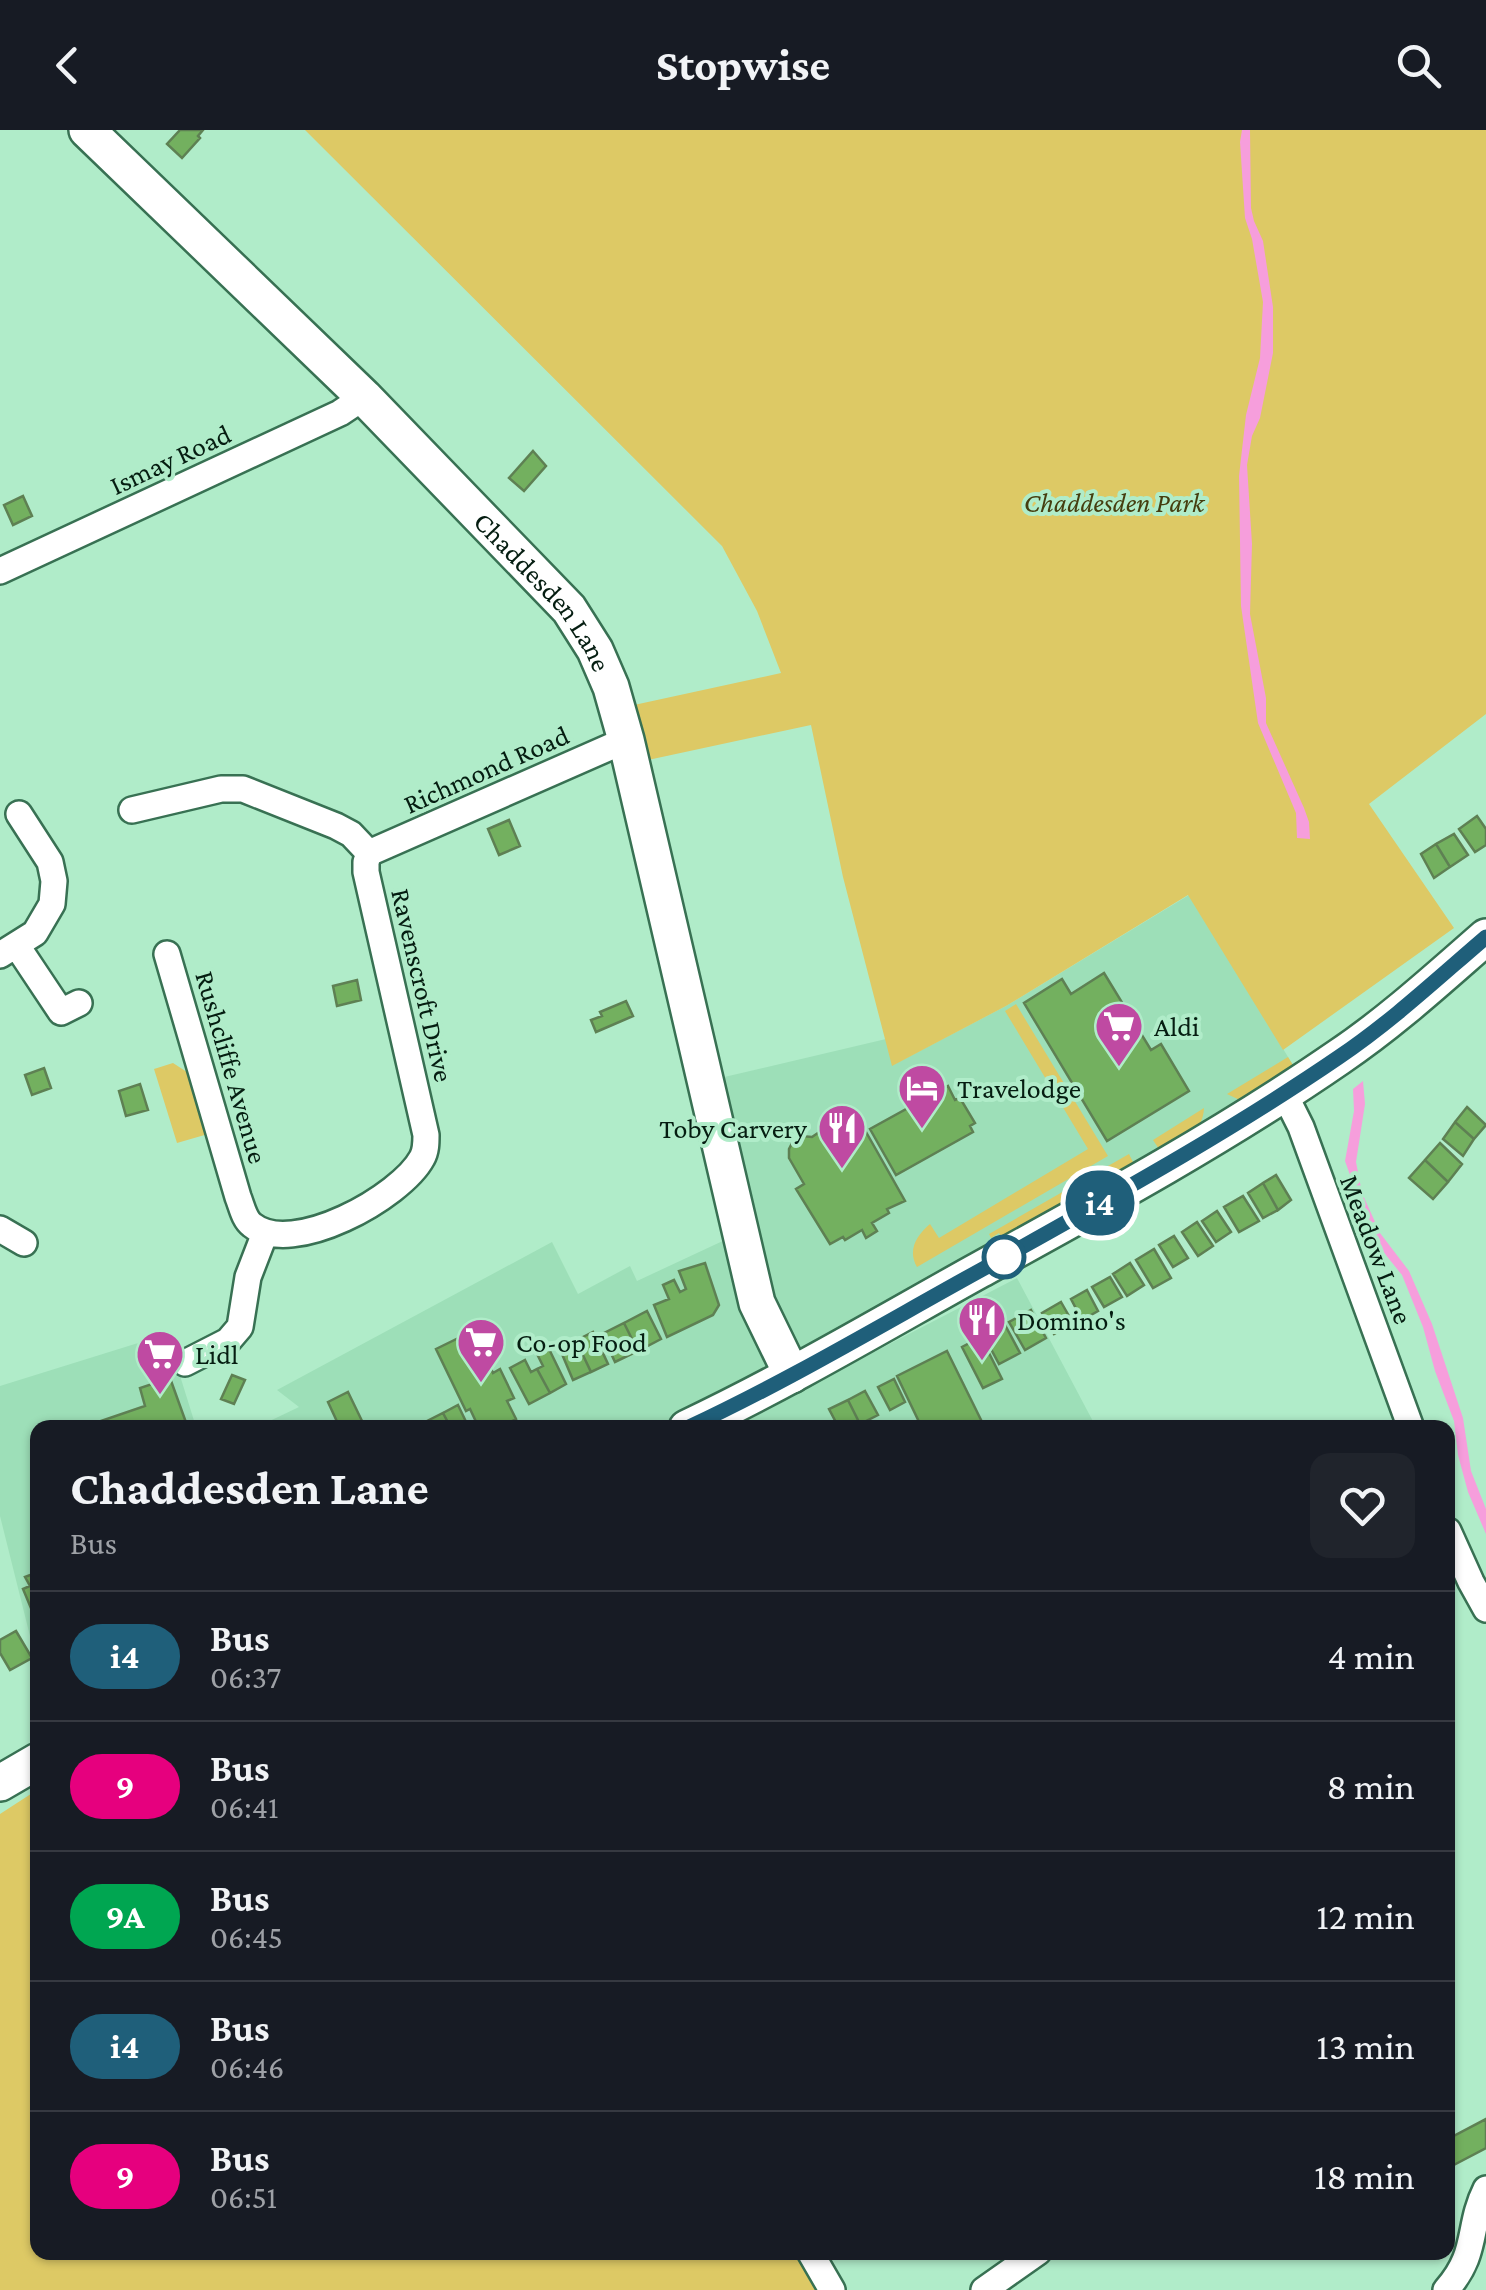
<!DOCTYPE html>
<style>
:root{--surface:#171b24;--page:#20242c;--text:#f1f3f6;--muted:#9ea1a6;--line:#363941}
body{margin:0;font-family:"Crimson Pro",serif;background:var(--page);color:var(--text);height:100vh;display:flex;flex-direction:column;font-size:38px;white-space:nowrap}
*{box-sizing:border-box;margin:0}
p{font-size:32px;color:var(--muted)}
.icon{flex:none;width:55px;height:55px;fill:none;stroke:currentColor;stroke-width:2;stroke-linecap:round;stroke-linejoin:round}
.map{position:relative;flex:1;overflow:hidden}
.details{position:absolute;left:30px;top:1290px;width:1425px;height:840px;display:flex;flex-direction:column;background:var(--surface);border-radius:20px;box-shadow:0 2px 8px #0004}
.details>*{flex:none}
.badge{padding:0 20px;border-radius:32px;font-size:35px;line-height:65px}
.map>.badge{position:absolute;translate:-50% -50%;box-shadow:0 0 0 5px #fff}
.round{display:grid;place-items:center;flex:none;width:105px;height:105px;border-radius:20px;background:var(--page)}
.overview{display:flex;align-items:center;justify-content:space-between;height:170px;padding:0 40px}
h1{font-size:48px;font-weight:700;line-height:75px}
ul{padding:0;list-style:none}
li{display:flex;align-items:center;gap:30px;height:130px;padding:0 40px;border-top:2px solid var(--line)}
li div{flex:1}
li b{display:block;font-size:38px}
li em{font-style:normal}
li .badge{min-width:110px;font-weight:700;text-align:center}
header{display:flex;justify-content:space-between;align-items:center;height:130px;padding:0 40px;background:var(--surface);font-size:45px;font-weight:700}
.map>svg:first-child{display:block}
.built{fill:#9ddfb8}
.green{fill:#ddc965}
.water{fill:#f69edc}
.building{fill:#73b05f;stroke:#5e8053;stroke-width:2.5}
.lines{fill:none;stroke-linecap:round;stroke-linejoin:round}
.street-casing{stroke:#387153;stroke-width:30}
.secondary-casing{stroke:#387153;stroke-width:40}
.street{stroke:#fff;stroke-width:25}
.secondary{stroke:#fff;stroke-width:35}
.line-casing{stroke:#fff;stroke-width:22}
.line{stroke:#1f5f7a;stroke-width:15}
.stop-dot{fill:#fff;stroke:#1f5f7a;stroke-width:5}
.labels{text-anchor:middle;stroke-width:8;stroke-linejoin:round;paint-order:stroke}
.street-label{font-size:28px;fill:#051d11;stroke:#b0ecc9}
.park-label{font-size:28px;font-style:italic;fill:#453d0f;stroke:#b0ecc9}
.poi-label{font-size:28px;fill:#051d11;stroke:#b0ecc9;text-anchor:start}
</style>
<header><svg class="icon" aria-label="back" viewBox="0 0 24 24"><path d="M15 5l-7 7 7 7"/></svg>Stopwise<svg class="icon" aria-label="search" viewBox="0 0 24 24"><circle cx="10" cy="10" r="6"/><path d="M15 15l6 6"/></svg></header>
<div class="map">
<svg width="1486" height="2160" viewBox="0 0 1486 2160">
<rect width="100%" height="100%" fill="#b0ecc9"/>
<path class="built" d="M1189,765L1296,940L1264,963L744,1257L660,1297L255,1298L299,1277L277,1260L552,1112L578,1164L630,1136L637,1151L727,1109L720,948L886,909L893,935L1006,876Z
M1017,1148L1096,1297L727,1298Z
M167,1204L196,1297L38,1298L37,1534L0,1386V1256Z"/>
<path class="green" d="M305,0H1486V584L1369,674L1454,798L1283,920L1188,765L1006,876L892,936L843,747L811,595L648,630L634,575L781,543L757,481L722,416Z
M1016,874L1108,1026L917,1137C907,1120 917,1105 930,1094L939,1108L1088,1019L1005,881Z
M1288,927L1296,940L1246,973L1227,964Z
M173,933L190,944L208,1004L177,1013L154,939Z
M1204,978C1203,1004 1181,1010 1161,1022L1153,1010Z
M1129,1024L1135,1036L1004,1112L999,1103L991,1108L989,1104Z
M37,1660L38,2122H794L817,2160H0V1684Z"/>
<path class="water" d="M1242,0H1250L1251,78L1254,91L1263,111L1273,177V223L1260,288L1252,306L1247,335L1252,414L1250,484L1266,568V593L1304,678L1309,692L1310,709L1297,708L1296,683L1258,593L1241,476L1239,346L1246,285L1260,228L1263,172L1252,109L1245,88L1240,12Z
M1363,951L1365,974L1356,1032L1362,1063L1380,1103L1409,1141L1432,1194L1463,1288L1471,1341L1486,1379V1404L1468,1362L1458,1325L1454,1291L1435,1241L1423,1197L1402,1145L1373,1109L1345,1031L1354,981L1353,959Z"/>
<path class="building" d="M180,0H203L198,6L200,8L182,28L167,14Z
M533,321L546,336L524,361L509,348Z
M23,366L32,386L13,395L4,375Z
M1477,686L1486,699V715L1475,722L1459,699Z
M509,690L520,716L499,725L488,699Z
M1454,704L1468,725L1450,737L1436,714Z
M1436,714L1450,737L1434,748L1421,724Z
M1104,843L1151,920L1161,914L1189,961L1107,1011L1024,873L1062,849L1071,864Z
M357,850L361,870L337,876L333,856Z
M626,871L633,886L596,902L591,890L602,886L600,882Z
M44,938L51,958L32,965L25,945Z
M140,954L148,980L126,986L119,961Z
M948,956L955,970L960,968L975,993L970,996L973,1002L896,1045L870,999Z
M1467,977L1486,995L1474,1009L1455,992Z
M853,979L905,1071L887,1079L889,1083L872,1093L877,1101L866,1108L862,1100L845,1110L843,1107L830,1114L796,1059L804,1054L789,1028V1019L793,1011L801,1006L812,1007Z
M1455,992L1474,1009L1463,1026L1443,1009Z
M1440,1013L1462,1034L1448,1052L1425,1030Z
M1425,1030L1448,1052L1433,1069L1409,1048Z
M1276,1045L1291,1070L1278,1080L1263,1053Z
M1263,1053L1278,1080L1263,1088L1248,1063Z
M1243,1066L1259,1091L1239,1102L1224,1077Z
M1217,1081L1231,1102L1216,1112L1202,1091Z
M1197,1092L1213,1116L1198,1126L1182,1102Z
M1174,1106L1188,1128L1173,1137L1159,1115Z
M1154,1119L1171,1148L1153,1158L1136,1130Z
M705,1133L719,1175L713,1185L667,1207L654,1175L669,1169L663,1155L674,1150L680,1162L686,1159L679,1141Z
M1130,1133L1144,1155L1127,1166L1113,1144Z
M1110,1147L1122,1167L1104,1177L1092,1157Z
M1087,1160L1098,1181L1082,1190L1071,1169Z
M1061,1172L1073,1193L1054,1204L1042,1183Z
M1031,1180L1046,1208L1025,1220L1009,1192Z
M647,1181L661,1209L638,1221L624,1193Z
M624,1193L638,1221L615,1232L602,1204Z
M1004,1193L1020,1223L999,1234L983,1204Z
M473,1201L493,1243L500,1239L514,1268L507,1271L516,1289L499,1298H479L470,1279L466,1281L436,1219Z
M593,1202L608,1234L591,1242L580,1219L585,1217L581,1208Z
M981,1207L1002,1249L983,1258L962,1217Z
M572,1212L576,1221L580,1219L591,1242L573,1250L559,1217Z
M549,1219L566,1254L550,1263L537,1239L543,1236L537,1224Z
M947,1221L985,1298H922L897,1246Z
M525,1230L531,1242L537,1239L550,1263L529,1274L510,1238Z
M232,1245L245,1250L234,1274L221,1269Z
M170,1248L188,1298H97L95,1293L145,1276L140,1258Z
M894,1249L905,1272L890,1280L878,1257Z
M865,1261L878,1285L860,1294L848,1270Z
M348,1262L364,1295L360,1298H340L328,1272Z
M848,1270L860,1294L853,1298H839L829,1279Z
M458,1275L469,1298H451L443,1283Z
M443,1283L451,1298H430L427,1291Z
M38,1442V1495L23,1459L30,1456L25,1447Z
M16,1501L32,1528L10,1540L0,1523V1510Z
M1486,1989V2018L1448,2038V2009Z"/>
<g class="lines">
<g class="street-casing">
<path id="street" d="M0,441L340,283L364,267
M132,680L221,659H243L336,696L351,704L369,723L366,732V742L426,1005C426,1013 426,1021 422,1028C401,1067 292,1128 252,1095C244,1089 242,1077 238,1067L167,824
M369,723L626,610
M17,816L61,882L79,873
M0,825L35,803L52,774L54,751L50,732L19,684
M1284,963L1301,997L1411,1298
M0,1099L24,1113
M185,1233L228,1211L240,1197L248,1147L265,1103
M1448,1401L1471,1452L1486,1479
M810,2122L832,2160
M984,2160L1038,2122
M1446,2160C1479,2123 1467,2097 1486,2059"/>
</g>
<g class="secondary-casing">
<g id="secondary">
<path id="s1" d="M87,0L364,267L569,479L595,520L611,557L626,610L757,1173L792,1245"/>
<path d="M687,1298C786,1251 879,1196 974,1143C1098,1075 1223,1007 1339,927C1391,892 1439,848 1486,807"/>
<path d="M0,1653L38,1631"/>
</g>
</g>
<use href="#street" class="street"/>
<use href="#secondary" class="secondary"/>
</g>
<g class="lines">
<g class="line-casing">
<path id="line" d="M687,1298C788,1251 883,1194 981,1140C1102,1072 1225,1005 1339,927C1391,892 1438,848 1486,807"/>
</g>
<use href="#line" class="line"/>
</g>
<defs>
<g id="supermarket-pin" transform="scale(2.5)"><path d="M0 17L-7.5 6A9.5 9.5 0 1 1 7.5 6Z" fill="#bf4aa2" stroke="#b0ecc9"/><path d="M-6-5.5h2.5l.6 2H6L4.5 2H-2.5L-4.4-4H-6ZM-1.5 3.2a1.3 1.3 0 1 0 .1 0ZM3 3.2a1.3 1.3 0 1 0 .1 0Z" fill="#fff"/></g>
<g id="hotel-pin" transform="scale(2.5)"><path d="M0 17L-7.5 6A9.5 9.5 0 1 1 7.5 6Z" fill="#bf4aa2" stroke="#b0ecc9"/><path d="M-6-4.5h1.5V1H6V5H4.5V3h-9V5H-6ZM-4 0a1.8 1.8 0 1 1 3.6 0ZM.5 0V-2.5h3Q6-2.5 6 0Z" fill="#fff"/></g>
<g id="restaurant-pin" transform="scale(2.5)"><path d="M0 17L-7.5 6A9.5 9.5 0 1 1 7.5 6Z" fill="#bf4aa2" stroke="#b0ecc9"/><path d="M-5-6h1v4h1v-4h1v4h1v-4h1v5L-1.5 .5V6h-2V.5L-5-1ZM5-6V6H3V1.5H1.5Q1.5-4 5-6Z" fill="#fff"/></g>
</defs>
<g fill-rule="evenodd">
<use href="#supermarket-pin" x="1119" y="896"/>
<use href="#hotel-pin" x="922" y="958"/>
<use href="#restaurant-pin" x="842" y="998"/>
<use href="#restaurant-pin" x="982" y="1190"/>
<use href="#supermarket-pin" x="481" y="1212"/>
<use href="#supermarket-pin" x="160" y="1224"/>
</g>
<circle class="stop-dot" cx="1004" cy="1127" r="20"/>
<g class="labels">
<g class="street-label">
<text transform="translate(170 329) rotate(-25)" y="10">Ismay Road</text>
<text dy="10" stroke="none"><textPath href="#s1" startOffset="650">Chaddesden Lane</textPath></text>
<text transform="translate(486 639) rotate(-24)" y="10">Richmond Road</text>
<text transform="translate(423 855) rotate(77)" y="10">Ravenscroft Drive</text>
<text transform="translate(232 937) rotate(74)" y="10">Rushcliffe Avenue</text>
<text transform="translate(1377 1119) rotate(69)" y="10">Meadow Lane</text>
</g>
<g class="park-label">
<text x="1114" y="382">Chaddesden Park</text>
</g>
<g class="poi-label">
<text x="1154" y="906">Aldi</text>
<text x="957" y="968">Travelodge</text>
<text x="807" y="1008" text-anchor="end">Toby Carvery</text>
<text x="1017" y="1200">Domino's</text>
<text x="516" y="1222">Co-op Food</text>
<text x="195" y="1234">Lidl</text>
</g>
</g>
</svg>
<b class="badge" style="left:1100px;top:1073px;background:#1f5f7a;color:#fff">i4</b>
<section class="details">
<div class="overview"><div><h1>Chaddesden Lane</h1><p>Bus</p></div><a class="round"><svg class="icon" aria-label="heart" viewBox="0 0 24 24"><path d="M12 20l-8-8c-3-5 5-10 8-4 3-6 11-1 8 4z"/></svg></a></div>
<ul>
<li><span class="badge" style="background:#1f5f7a;color:#fff">i4</span><div><b>Bus</b><p>06:37</p></div><em>4 min</em></li>
<li><span class="badge" style="background:#e6007e;color:#fff">9</span><div><b>Bus</b><p>06:41</p></div><em>8 min</em></li>
<li><span class="badge" style="background:#00a651;color:#fff">9A</span><div><b>Bus</b><p>06:45</p></div><em>12 min</em></li>
<li><span class="badge" style="background:#1f5f7a;color:#fff">i4</span><div><b>Bus</b><p>06:46</p></div><em>13 min</em></li>
<li><span class="badge" style="background:#e6007e;color:#fff">9</span><div><b>Bus</b><p>06:51</p></div><em>18 min</em></li>
</ul>
</section>
</div>
